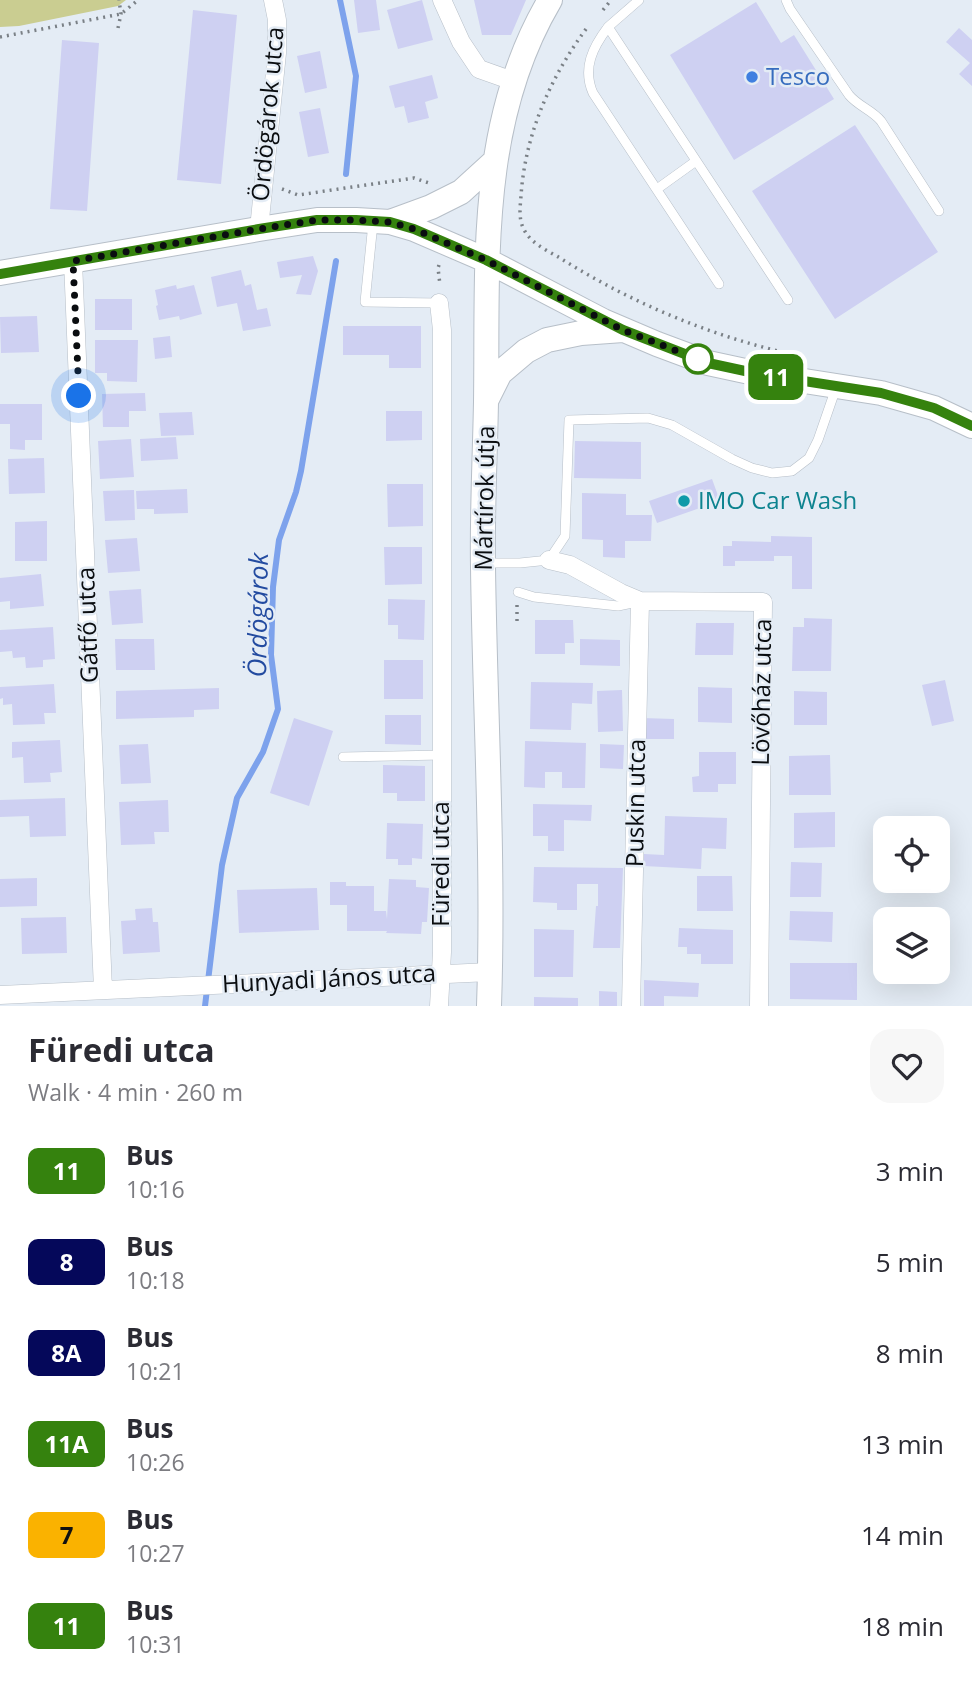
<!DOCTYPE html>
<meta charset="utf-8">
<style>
:root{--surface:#fff;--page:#f7f7f7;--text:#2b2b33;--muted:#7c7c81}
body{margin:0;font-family:"Open Sans",sans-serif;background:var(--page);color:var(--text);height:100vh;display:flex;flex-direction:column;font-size:26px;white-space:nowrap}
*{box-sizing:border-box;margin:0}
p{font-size:23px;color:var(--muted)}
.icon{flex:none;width:38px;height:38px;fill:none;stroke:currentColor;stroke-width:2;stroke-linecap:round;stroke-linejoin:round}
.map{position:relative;height:1006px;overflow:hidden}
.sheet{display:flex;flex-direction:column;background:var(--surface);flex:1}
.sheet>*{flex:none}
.badge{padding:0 14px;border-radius:10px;font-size:24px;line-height:46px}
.tools{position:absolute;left:873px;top:816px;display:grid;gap:14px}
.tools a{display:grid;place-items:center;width:77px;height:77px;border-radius:14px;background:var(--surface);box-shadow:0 7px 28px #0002;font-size:35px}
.you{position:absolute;width:35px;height:35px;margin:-18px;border:5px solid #fff;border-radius:50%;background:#1a73e8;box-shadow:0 0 0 10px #1a73e833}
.map>.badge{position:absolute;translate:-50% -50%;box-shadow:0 0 0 4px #fff}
.round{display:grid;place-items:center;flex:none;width:74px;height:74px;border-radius:21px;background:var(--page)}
.head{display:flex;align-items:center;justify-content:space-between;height:119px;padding:0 28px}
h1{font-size:33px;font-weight:700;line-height:52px}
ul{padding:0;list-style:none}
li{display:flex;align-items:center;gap:21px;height:91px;padding:0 28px}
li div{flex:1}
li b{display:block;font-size:26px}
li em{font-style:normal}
li .badge{min-width:77px;font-weight:700;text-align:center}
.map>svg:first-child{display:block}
.green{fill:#cacd91}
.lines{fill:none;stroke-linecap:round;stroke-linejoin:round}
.stream{stroke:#7da2ec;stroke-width:6}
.building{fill:#ced0f2}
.lane-casing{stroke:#b7bfc8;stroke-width:10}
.street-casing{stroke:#b7bfc8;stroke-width:19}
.secondary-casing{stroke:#b7bfc8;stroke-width:26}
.path{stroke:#7a8086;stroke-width:3.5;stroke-dasharray:2 5;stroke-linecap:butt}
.lane{stroke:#fff;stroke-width:9}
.street{stroke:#fff;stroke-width:18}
.secondary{stroke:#fff;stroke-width:24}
.line-casing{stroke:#fff;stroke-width:16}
.line{stroke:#35820e;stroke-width:10}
.walk{stroke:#0a0d10;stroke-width:7;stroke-dasharray:0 12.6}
.shop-dot{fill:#3f7fe0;stroke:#e4ecf5;stroke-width:2.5}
.stop-dot{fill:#fff;stroke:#35820e;stroke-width:3.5}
.culture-dot{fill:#0f9aa8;stroke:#e4ecf5;stroke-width:2.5}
.labels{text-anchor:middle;stroke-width:5;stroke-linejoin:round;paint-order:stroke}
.shop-label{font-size:24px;fill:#366cbe;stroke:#e4ecf5;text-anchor:start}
.street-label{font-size:24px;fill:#0a0d10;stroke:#e4ecf5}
.culture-label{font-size:24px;fill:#0d838f;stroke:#e4ecf5;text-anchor:start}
.water-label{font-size:26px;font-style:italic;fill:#234ba0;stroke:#e4ecf5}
</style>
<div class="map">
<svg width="972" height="1006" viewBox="0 0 972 1006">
<rect width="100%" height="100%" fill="#e4ecf5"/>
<path class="green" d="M0,0H126L118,6L19,26L0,27Z"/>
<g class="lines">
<path class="stream" d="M340,0L356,76L346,174
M205,1006L222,865L237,798L263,752L278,709L271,655L273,587L279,540L296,492L301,471L336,261"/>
</g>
<path class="building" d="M354,0H376L380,30L358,33Z
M422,0L433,40L398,49L387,10Z
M474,0H526L511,35H482Z
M756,2L781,43L794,35L834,99L734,160L670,55Z
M193,10L237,15L221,184L177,180Z
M959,28L972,40V86L959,74L970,63L946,42Z
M62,40L99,43L87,211L50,209Z
M320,51L327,88L305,93L297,56Z
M432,75L438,98L425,102L429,118L408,123L404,106L395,108L389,86Z
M320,108L329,153L308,157L299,112Z
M855,125L938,252L835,319L752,191Z
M313,256L318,271L311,295L296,294L302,275L280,278L277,262Z
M241,270L245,286L251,284L257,310L267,308L271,326L243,331L237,303L217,307L211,277Z
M176,285L177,289L194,285L202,314L180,320L179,316L159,320L156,306L158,305L155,290Z
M95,299H132V330H95Z
M37,316L39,352L1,353L0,317Z
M343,326H421V368H389V355H343Z
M170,336L172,357L155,359L153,338Z
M95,340H138L137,382L107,381V373H95Z
M145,393L146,411H129V427H103L102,394Z
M0,404H42V440H25V450L10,449V424H0Z
M386,411H422V440L386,441Z
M192,412L194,435L161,436L159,413Z
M176,437L178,459L141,461L140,439Z
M131,439L134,477L100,479L98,441Z
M575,441L641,442V479L574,478Z
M44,458L45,493L9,494L8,459Z
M712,479L720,501L657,523L649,501Z
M387,484H423V526L388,527Z
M187,489L188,513L154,514V509H137L136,491Z
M134,490L135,520L105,521L103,491Z
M582,493L626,494V515H652L651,541H625V558L603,557V540L582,539Z
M47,521V561H15V522Z
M771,536L812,537V589H792V556H774V561H735V566H723V546H732V541L771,542Z
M137,538L140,571L108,573L105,540Z
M384,547H422V584L385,585Z
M41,574L44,606L10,609V601L0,602V578Z
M141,589L143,623L112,625L109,591Z
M388,599L425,600L424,640L398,639V625H388Z
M804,618L832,619L831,671H792L793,627H804Z
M535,620H573L574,643H565V654H535Z
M696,623H734L733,655H695Z
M53,627L55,659L43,660V667L26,668L25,657L13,658L12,651L0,652V630Z
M115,639H154L155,670H116Z
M580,639L620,640V666L580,665Z
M384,660H423V699H384Z
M945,680L954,721L932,726L922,685Z
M531,682L593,683L592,704L572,703L571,730L530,729Z
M54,684L56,713H44L45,724L13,725L12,704L3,705V698L0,699V687Z
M698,687L732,688V723L698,722Z
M219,688V709L194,710V717L116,719V691Z
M622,690L623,731L598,732L597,691Z
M794,691L827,692V725H794Z
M385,715H421V745L385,744Z
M294,718L333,731L309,806L270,793Z
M642,718L674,719V739H641Z
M60,740L62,772L50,773L51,782L24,783L23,757L12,758V742Z
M525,741L586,743L585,788H562V772H545V788L524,787Z
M148,744L151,783L121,784L119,745Z
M600,744L624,745L623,769L600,768Z
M699,752H736V784H718V792H693L692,777L699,776Z
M830,755L831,795H789V756Z
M383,765L425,766V801H397V793H383Z
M65,798L66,836L30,837L29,816L0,817V800Z
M168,800L169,832H154L155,844L121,845L119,802Z
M533,804L592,805L591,821L564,820V851H548V836H533Z
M835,812V847L794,848V813Z
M665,816L727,818L726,849L702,848L701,869L644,866V854L664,855Z
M387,823L423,824L422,859L412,858V865H398V859H386Z
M791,862L822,863L821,897H790Z
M534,867L623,868L620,948H593L596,906H598V884H577V910H557V903L533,902Z
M697,876H732L733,911H697Z
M37,878V906L0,907V879Z
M389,879L416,880V887L429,888L427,922H422L421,934L386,933L387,931H347V905H330V882H346V886H374V911H386L387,919Z
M317,888L319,930L239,933L237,890Z
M152,908L153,922H158L160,952L123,954L121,921L136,920L135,909Z
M790,911L833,912L832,942L789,940Z
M66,917L67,953L22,954L21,918Z
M679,928L733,930V964H701V954H687V947H678Z
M534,929L574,930L573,977H534Z
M790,963H857V1000L790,999Z
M644,980L699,983L698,997L664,996V1006H644Z
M599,991L617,992V1006H599Z
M534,997L578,998V1006H534Z"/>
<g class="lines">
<g class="lane-casing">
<path id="lane" d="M639,0L608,27L788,300
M786,0L790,9L849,95C858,106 872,110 881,121L939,211
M608,27C593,47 582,68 593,93L719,284
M657,189L696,161
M373,223L365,302L439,303
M483,563H520L549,560L565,536L569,420L648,418L672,425L732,459L752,468L772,473L792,471L809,458L818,440L836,388
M518,592L534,597L618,606L637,602
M343,757L442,755"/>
</g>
<g class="street-casing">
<path id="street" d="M442,0L461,42L479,69L513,81
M259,229L277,53V20L273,0
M73,261L103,990
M549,560L570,565L621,593L640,601L763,602L759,1006
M0,995L490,972
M439,1006L442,952V330L439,303
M631,1006L640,601"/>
</g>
<g class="secondary-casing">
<path id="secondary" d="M390,222L431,207L461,192L495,161
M0,273L259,229L317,220H356L390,222L414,229L486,260L603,321L657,344L708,363L759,374L881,393L934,408L972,426
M487,399L500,373L526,351L547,340L581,333L623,330
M489,1006C494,860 485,713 483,567C482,512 485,457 486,402C488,265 477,123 550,0"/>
</g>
<path class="path" d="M603,10L611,0
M118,28L121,14L119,0
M586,29C550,78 525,135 521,196C520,209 518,221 526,233C533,244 548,251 560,258C630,302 710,336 791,354
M0,37L121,14L138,0
M282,189L298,195L414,178L429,183
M439,265L438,268L440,285
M517,621V604"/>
<use href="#lane" class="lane"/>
<use href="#street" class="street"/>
<use href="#secondary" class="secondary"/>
</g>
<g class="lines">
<g class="line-casing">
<path id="line" d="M0,274L259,229L317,220H356L390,222L414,229L486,260L623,330L708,363L759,374L881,393L934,408L972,426"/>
</g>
<use href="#line" class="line"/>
<path class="walk" d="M79,396L73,261L259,229L317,220H356L390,222L414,229L486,260L623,330L708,363L698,359"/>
</g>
<circle class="shop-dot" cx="752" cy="77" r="7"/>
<circle class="stop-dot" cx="698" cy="359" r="14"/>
<circle class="culture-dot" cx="684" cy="501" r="7"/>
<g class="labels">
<g class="shop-label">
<text x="766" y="85">Tesco</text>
</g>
<g class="street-label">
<text transform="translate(268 114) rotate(-85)" y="8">Ördögárok utca</text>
<text transform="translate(485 498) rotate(-89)" y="8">Mártírok útja</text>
<text transform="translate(88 625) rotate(-92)" y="8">Gátfő utca</text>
<text transform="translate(762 692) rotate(-89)" y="8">Lövőház utca</text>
<text transform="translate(636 803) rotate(-89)" y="8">Puskin utca</text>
<text transform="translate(441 864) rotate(-90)" y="8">Füredi utca</text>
<text transform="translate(329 979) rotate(-3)" y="8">Hunyadi János utca</text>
</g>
<g class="culture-label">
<text x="698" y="509">IMO Car Wash</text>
</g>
<g class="water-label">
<text transform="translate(258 615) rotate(-89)" y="9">Ördögárok</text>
</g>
</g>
</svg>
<div class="tools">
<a><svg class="icon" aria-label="locate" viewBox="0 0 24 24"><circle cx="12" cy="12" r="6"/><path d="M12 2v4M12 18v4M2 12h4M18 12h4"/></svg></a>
<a><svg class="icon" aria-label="layers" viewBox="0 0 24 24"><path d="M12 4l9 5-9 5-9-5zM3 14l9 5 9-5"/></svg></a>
</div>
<div class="you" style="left:79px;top:396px"></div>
<b class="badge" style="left:776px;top:377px;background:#35820e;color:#fff">11</b>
</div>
<section class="sheet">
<div class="head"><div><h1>Füredi utca</h1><p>Walk · 4 min · 260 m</p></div><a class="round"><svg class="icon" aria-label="heart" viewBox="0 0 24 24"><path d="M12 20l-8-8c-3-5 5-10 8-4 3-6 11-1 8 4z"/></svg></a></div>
<ul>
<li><span class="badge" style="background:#35820e;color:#fff">11</span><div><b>Bus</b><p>10:16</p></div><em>3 min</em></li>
<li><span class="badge" style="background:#05085a;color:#fff">8</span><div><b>Bus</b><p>10:18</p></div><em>5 min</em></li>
<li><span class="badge" style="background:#05085a;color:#fff">8A</span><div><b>Bus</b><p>10:21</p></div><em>8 min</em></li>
<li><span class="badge" style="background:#35820e;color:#fff">11A</span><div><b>Bus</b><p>10:26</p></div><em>13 min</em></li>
<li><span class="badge" style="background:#fab200;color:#111">7</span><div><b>Bus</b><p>10:27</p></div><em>14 min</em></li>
<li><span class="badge" style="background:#35820e;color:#fff">11</span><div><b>Bus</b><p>10:31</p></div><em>18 min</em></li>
</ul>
</section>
